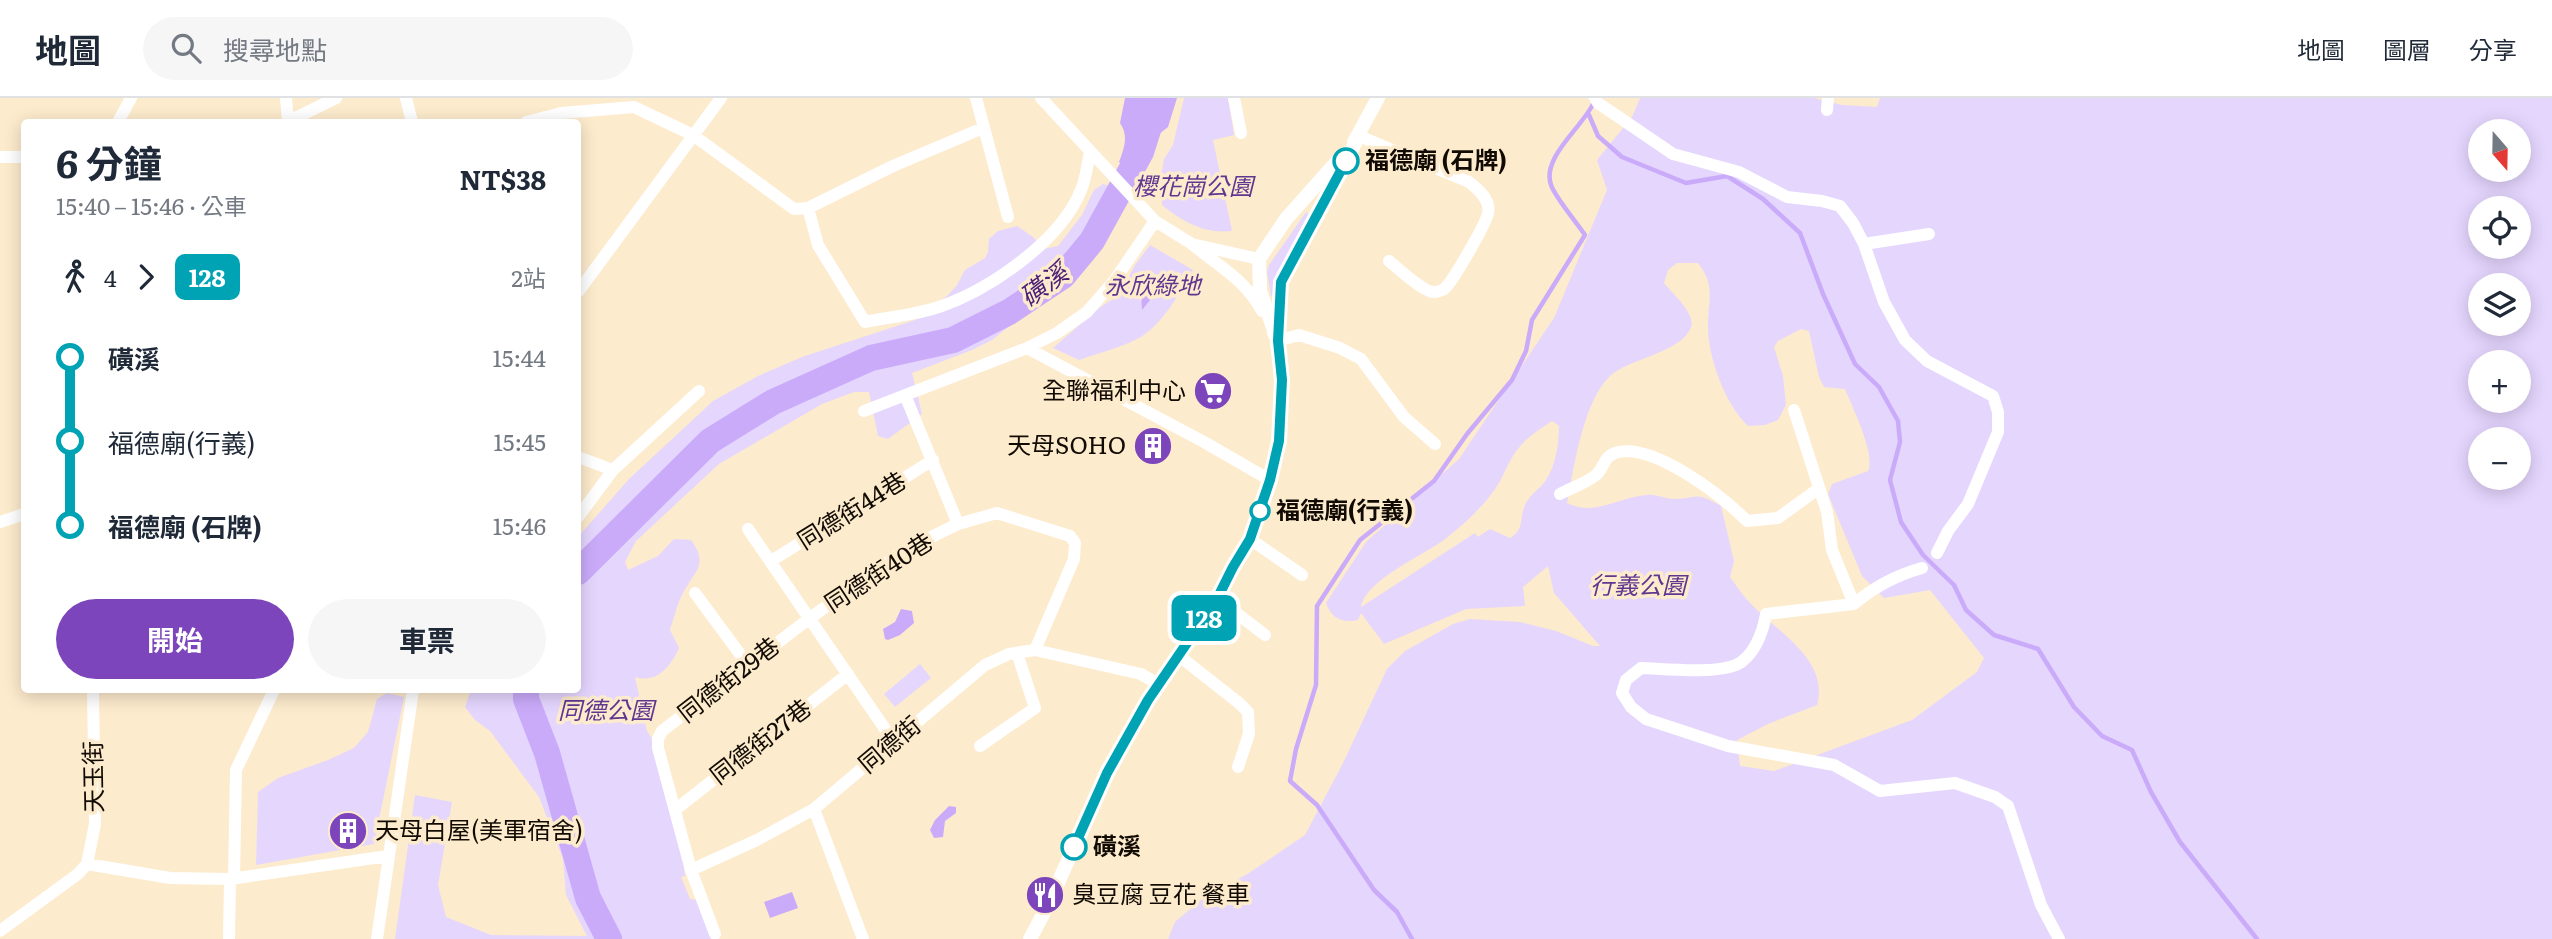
<!DOCTYPE html>
<html lang="zh-TW">
<meta charset="utf-8">
<style>
:root{--surface:#fff;--page:#f6f6f7;--text:#1f2937;--muted:#747a83;--line:#e0e1e3;--accent:#7c45bc}
body{margin:0;font-family:Literata,"Noto Sans TC",serif;background:var(--page);color:var(--text);height:100vh;display:flex;flex-direction:column;font-size:26px;white-space:nowrap}
*{box-sizing:border-box;margin:0}
p{font-size:23px;color:var(--muted)}
.icon{flex:none;width:38px;height:38px;fill:none;stroke:currentColor;stroke-width:2;stroke-linecap:round;stroke-linejoin:round}
.map{position:relative;flex:1;overflow:hidden}
.side{position:absolute;left:21px;top:21px;width:560px;height:574px;display:flex;flex-direction:column;background:var(--surface);border-radius:7px;box-shadow:0 4px 18px #0003}
.side>*{flex:none}
.badge{padding:0 14px;border-radius:10px;font-size:24px;line-height:46px}
.needle{width:46px;rotate:160deg}
.buttons{position:absolute;left:2468px;top:21px;display:grid;gap:14px}
.buttons a{display:grid;place-items:center;width:63px;height:63px;border-radius:50%;background:var(--surface);box-shadow:0 4px 18px #0003;font-size:35px}
.map>.badge{position:absolute;translate:-50% -50%;box-shadow:0 0 0 4px #fff}
.legs{display:flex;align-items:center;gap:10px;height:77px;padding:0 35px;font-size:23px}
.legs p{margin-inline-start:auto}
.summary{display:flex;align-items:center;justify-content:space-between;height:119px;padding:0 35px}
h1{font-size:38px;font-weight:700;line-height:52px}
.primary-button{display:flex;gap:14px;margin-top:auto;padding:14px 35px}
.primary-button a{flex:1;height:80px;border-radius:42px;background:var(--accent);color:#fff;font-size:28px;font-weight:700;line-height:80px;text-align:center}
.primary-button a+a{background:var(--page);color:var(--text)}
ul{padding:0 35px;list-style:none}
li{display:flex;align-items:center;gap:24px;height:84px;font-size:26px}
li i{display:grid;place-items:center;width:10px;height:100%;margin:0 9px;background:currentColor}
li i::after{content:'';width:18px;height:18px;margin:-9px;border:5px solid;border-radius:50%;background:var(--surface)}
li p{margin-inline-start:auto}
li:first-child i{background:linear-gradient(#0000 50%,currentColor 0)}
li:last-child i{background:linear-gradient(currentColor 50%,#0000 0)}
header{display:flex;align-items:center;gap:42px;box-sizing:border-box;height:98px;padding:0 35px;background:var(--surface);border-bottom:2px solid var(--line)}
header strong{font-size:33px}
nav{display:flex;gap:38px;margin-inline-start:auto;font-size:24px}
.search{width:490px;height:63px;background:var(--page);display:flex;align-items:center;gap:18px;box-sizing:border-box;padding:0 24px;border-radius:38px;color:var(--muted);font-size:26px}
.map>svg:first-child{display:block}
.green{fill:#e5d6fe;fill-rule:evenodd}
.water{fill:#caabfa}
.lines{fill:none;stroke-linecap:round;stroke-linejoin:round}
.stream{stroke:#caabfa;stroke-width:4.5}
.river{stroke:#caabfa;stroke-width:26}
.minor{stroke:#fff;stroke-width:12}
.tertiary{stroke:#fff;stroke-width:14}
.line-1-casing{stroke:#fff;stroke-width:16}
.line-1{stroke:#00a3b4;stroke-width:10}
.stop-1-dot{fill:#fff;stroke:#00a3b4;stroke-width:3.5}
.labels{text-anchor:middle;stroke-width:7;stroke-linejoin:round;paint-order:stroke}
.stop-label{font-size:24px;font-weight:bold;fill:#110b03;stroke:#fdebcd;text-anchor:start}
.park-label{font-size:24px;font-style:italic;fill:#5f3690;stroke:#fdebcd}
.poi-label{font-size:24px;fill:#110b03;stroke:#fdebcd;text-anchor:end}
.street-label{font-size:24px;fill:#110b03;stroke:#fdebcd}
.water-label{font-size:26px;font-style:italic;fill:#4a1d77;stroke:#fdebcd}
</style>
<header>
<strong>地圖</strong>
<div class="search"><svg class="icon" aria-label="search" viewBox="0 0 24 24"><circle cx="10" cy="10" r="6"/><path d="M15 15l6 6"/></svg>搜尋地點</div>
<nav><a>地圖</a><a>圖層</a><a>分享</a></nav>
</header>
<div class="map">
<svg width="2552" height="841" viewBox="0 0 2552 841">
<rect width="100%" height="100%" fill="#fdebcd"/>
<path class="green" d="M1184,0H1228L1234,37L1213,42L1232,133C1204,136 1183,124 1162,107L1161,78L1164,61L1173,47Z
M1640,0H1814L1842,7L1877,9L1880,0H2552V841H1168L1175,824L1201,802L1249,775L1305,737L1342,667L1387,571L1405,553L1453,526L1470,521L1520,524L1556,533L1593,548H1600L1554,495L1548,468L1523,489L1525,508L1466,511L1384,546L1361,515L1358,522C1342,525 1332,521 1326,505L1366,444L1459,361L1554,220L1607,92L1597,62L1632,19ZM2480,33H2518V72H2480ZM2480,110H2518V149H2480ZM1677,165H1698C1716,188 1708,202 1708,228C1708,260 1725,306 1748,328L1765,327L1778,322L1786,307L1783,278L1774,249L1778,243L1801,231L1809,233L1819,279L1824,289L1845,291C1852,309 1876,356 1868,373L1832,386L1828,396L1862,478L1884,500L1930,492L1984,560L1977,574L1912,622L1774,673L1740,668L1737,642L1768,626L1817,607C1830,562 1776,533 1751,506C1743,498 1737,488 1730,479L1734,463L1721,408C1694,393 1702,400 1674,401C1665,401 1656,396 1647,397C1618,399 1595,419 1567,405C1574,369 1583,305 1609,279C1628,260 1682,255 1691,229C1696,216 1672,195 1664,185L1668,172ZM2480,187H2518V226H2480ZM2480,264H2518V303H2480ZM1552,323L1559,328C1559,345 1556,367 1546,382C1541,390 1529,397 1525,407C1519,421 1525,431 1510,440L1490,431L1478,439L1475,435L1361,509C1365,483 1423,457 1444,442C1463,427 1488,405 1500,383C1507,370 1511,358 1522,346C1530,337 1542,330 1552,323ZM2480,341H2518V380H2480Z
M1103,86L1112,89L1125,107L1090,156L1061,187L992,242L972,252L912,275L922,316L888,341L878,338L869,294H854L822,306L719,366L636,443L625,464L628,472L658,458L674,441L691,442C709,467 695,472 683,495C677,506 674,520 670,532L679,550C671,568 657,586 635,579L647,633L651,639L682,755L685,778L681,779L690,801L698,802L713,841H395L415,697L452,704L438,787L446,819L491,837L587,838L566,797L563,761L539,699L490,633L475,622L465,609L471,592H578V439L629,381L713,303L758,278L802,259L915,222L947,198L957,187L965,172L985,160L988,154L989,141L998,133L1017,128L1033,139L1044,151L1058,148L1082,117L1094,92Z
M1306,114L1311,117L1275,197L1271,198L1267,174L1269,167Z
M1150,147L1193,172C1181,194 1160,230 1137,241C1120,250 1098,255 1079,262L1053,250L1099,210L1119,197L1135,167Z
M920,566L931,580L895,609L884,596Z
M387,595L404,599L374,746L256,767L258,694L278,680L328,662L354,650L368,634L377,601Z"/>
<path class="water" d="M1125,0H1177L1168,29L1158,37L1139,86L1119,64C1124,50 1129,38 1120,25Z
M1163,186L1142,212L1141,192Z
M901,511L912,513L914,525L900,537L888,542L885,541L883,531L895,524Z
M949,708L956,709V715L945,723L943,739L934,740L930,732L935,722Z
M792,794L798,810L770,820L764,804Z"/>
<g class="lines">
<path class="stream" d="M1589,17L1598,38L1622,59L1686,85L1727,78L1763,101L1800,135L1823,196L1855,266L1879,289L1898,323L1900,344L1890,382L1901,424L1923,457L1954,487L1966,512L1994,537L2038,551L2074,609L2102,638L2132,652L2151,694L2180,744L2257,841
M1412,841L1397,814L1374,792L1317,707L1290,683L1296,651L1316,587L1317,508L1360,442L1434,383L1467,336L1512,282L1526,253L1532,222L1585,137C1577,125 1555,99 1551,87C1541,59 1584,28 1594,4"/>
<path class="river" d="M578,474L710,343L773,304L871,260L953,242L1009,214L1063,178L1092,143L1141,54L1152,19L1154,0
M526,592V601L547,655L588,800L609,841"/>
<path class="minor" d="M286,0L288,23
M406,0L412,24
M976,0L1008,119
M1041,0L1155,123L1192,146L1259,161
M1234,0L1241,35
M1595,0L1598,5L1673,56L1739,74L1787,99L1822,103L1840,108L1853,125L1864,146L1884,204L1905,242L1927,263L1993,298L1998,314V334L1968,406L1948,433L1937,455
M1827,12L1828,0
M118,24L131,0
M287,24L336,0
M526,24L561,15L634,9L693,37L794,111L808,110L893,68L983,30
M1359,38L1469,84C1478,91 1491,102 1488,115C1486,126 1452,185 1444,191C1442,193 1436,194 1434,194C1423,194 1398,170 1389,163
M0,59H24
M808,110L818,147L865,224C889,219 915,217 939,209C989,192 1061,143 1081,92C1086,81 1087,67 1090,55
M1192,146C1218,168 1246,182 1262,213
M1864,146L1929,136
M578,194L721,0
M1273,235L1277,243L1299,237L1340,250L1361,261L1404,319L1435,346
M1027,250L1204,344L1270,382
M905,297L958,426
M1794,312L1827,414L1832,452L1854,506
M864,313L1027,250L1057,235L1087,214L1114,183L1155,123
M578,359L613,372
M1560,396C1569,391 1593,382 1598,375C1605,367 1604,359 1615,355C1652,343 1722,398 1747,423L1778,420L1818,391
M578,419L613,372L699,293
M0,424L24,416
M748,431L894,644
M1250,441L1302,477
M771,463L933,362
M1922,470C1897,477 1874,489 1854,506L1766,516C1763,534 1754,559 1736,567C1714,576 1666,571 1641,570L1626,582L1622,595L1631,609L1646,621L1728,648L1834,667L1880,693L1955,685L1995,699L2008,708L2041,807L2059,841
M695,495L748,567
M1218,501L1265,537
M1178,557L1239,605L1248,614L1249,636L1238,669
M980,648L1035,610L1017,555
M814,711L863,841
M675,712L848,576
M87,766L170,780L230,781L388,758
M691,772L658,650V641L662,633L810,520L902,454L923,443L958,426L997,415L1070,438L1075,445L1074,461L1035,552
M234,781L236,672L274,592
M0,833L78,776L87,766L95,726L93,592
M715,836L691,772L757,742L814,711L985,567L1009,556L1035,552L1141,576L1158,586
M229,841L230,781
M377,841L413,592"/>
<path class="tertiary" d="M1354,44L1378,0
M1275,235L1260,193L1259,161L1286,121L1341,59
M1030,841L1049,805L1107,675L1158,586L1218,501L1233,469L1250,441L1270,382L1279,343L1282,282L1277,243L1281,184L1359,38"/>
</g>
<g class="lines">
<g class="line-1-casing">
<path id="line-1" d="M1074,749L1107,675L1148,602L1217,501L1233,469L1250,441L1270,382L1279,343L1282,282L1278,243L1281,184L1346,63"/>
</g>
<use href="#line-1" class="line-1"/>
</g>
<defs>
<g id="supermarket-disc" transform="scale(2.0125)"><circle r="9.5" fill="#7c45bc" stroke="#fdebcd"/><path d="M-6-5.5h2.5l.6 2H6L4.5 2H-2.5L-4.4-4H-6ZM-1.5 3.2a1.3 1.3 0 1 0 .1 0ZM3 3.2a1.3 1.3 0 1 0 .1 0Z" fill="#fff"/></g>
<g id="building-disc" transform="scale(2.0125)"><circle r="9.5" fill="#7c45bc" stroke="#fdebcd"/><path d="M-4-6H4V6H1V3H-1V6H-4ZM-2.5-4.3h1.7v1.8h-1.7ZM.8-4.3h1.7v1.8H.8ZM-2.5-1h1.7V.8h-1.7ZM.8-1h1.7V.8H.8Z" fill="#fff"/></g>
<g id="restaurant-disc" transform="scale(2.0125)"><circle r="9.5" fill="#7c45bc" stroke="#fdebcd"/><path d="M-5-6h1v4h1v-4h1v4h1v-4h1v5L-1.5 .5V6h-2V.5L-5-1ZM5-6V6H3V1.5H1.5Q1.5-4 5-6Z" fill="#fff"/></g>
</defs>
<g fill-rule="evenodd">
<use href="#supermarket-disc" x="1213" y="293"/>
<use href="#building-disc" x="1153" y="348"/>
<use href="#building-disc" x="348" y="733"/>
<use href="#restaurant-disc" x="1045" y="797"/>
</g>
<g class="stop-1-dot">
<circle cx="1346" cy="63" r="12"/>
<circle cx="1260" cy="413" r="9"/>
<circle cx="1074" cy="749" r="12"/>
</g>
<g class="labels">
<g class="stop-label">
<text x="1365" y="71">福德廟 (石牌)</text>
<text x="1276" y="421">福德廟(行義)</text>
<text x="1093" y="757">磺溪</text>
</g>
<g class="park-label">
<text x="1193" y="97">櫻花崗公園</text>
<text x="1153" y="196">永欣綠地</text>
<text x="1638" y="496">行義公園</text>
<text x="606" y="621">同德公園</text>
</g>
<g class="poi-label">
<text x="1186" y="301">全聯福利中心</text>
<text x="1126" y="356">天母SOHO</text>
<text x="375" y="741" text-anchor="start">天母白屋(美軍宿舍)</text>
<text x="1072" y="805" text-anchor="start">臭豆腐 豆花 餐車</text>
</g>
<g class="street-label">
<text transform="translate(852 413) rotate(-32)" y="8">同德街44巷</text>
<text transform="translate(879 475) rotate(-33)" y="8">同德街40巷</text>
<text transform="translate(729 582) rotate(-38)" y="8">同德街29巷</text>
<text transform="translate(761 644) rotate(-38)" y="8">同德街27巷</text>
<text transform="translate(890 647) rotate(-40)" y="8">同德街</text>
<text transform="translate(94 679) rotate(-91)" y="8">天玉街</text>
</g>
<g class="water-label">
<text transform="translate(1044 187) rotate(-37)" y="9">磺溪</text>
</g>
</g>
</svg>
<div class="buttons">
<a><svg class="needle" viewBox="-14 -14 28 28"><path d="M0-13l5 13h-10z" fill="#e53935"/><path d="M0 13l5-13h-10z" fill="#747a83"/></svg></a>
<a><svg class="icon" aria-label="locate" viewBox="0 0 24 24"><circle cx="12" cy="12" r="6"/><path d="M12 2v4M12 18v4M2 12h4M18 12h4"/></svg></a>
<a><svg class="icon" aria-label="layers" viewBox="0 0 24 24"><path d="M12 4l9 5-9 5-9-5zM3 14l9 5 9-5"/></svg></a>
<a>+</a>
<a>−</a>
</div>
<b class="badge" style="left:1204px;top:520px;background:#00a3b4;color:#fff">128</b>
<section class="side">
<div class="summary"><div><h1>6 分鐘</h1><p>15:40 – 15:46 · 公車</p></div><b>NT$38</b></div>
<div class="legs"><svg class="icon" aria-label="walk" viewBox="0 0 24 24"><circle cx="13" cy="4" r="2"/><path d="M13 8l-2 6 4 7M11 14l-3 7M7 12l3-4h3l4 4"/></svg>4<svg class="icon" aria-label="forward" viewBox="0 0 24 24"><path d="M9 5l7 7-7 7"/></svg><b class="badge" style="background:#00a3b4;color:#fff">128</b><p>2站</p></div>
<ul>
<li><i style="color:#00a3b4"></i><b>磺溪</b><p>15:44</p></li>
<li><i style="color:#00a3b4"></i><span>福德廟(行義)</span><p>15:45</p></li>
<li><i style="color:#00a3b4"></i><b>福德廟 (石牌)</b><p>15:46</p></li>
</ul>
<div class="primary-button"><a>開始</a><a>車票</a></div>
</section>
</div>
